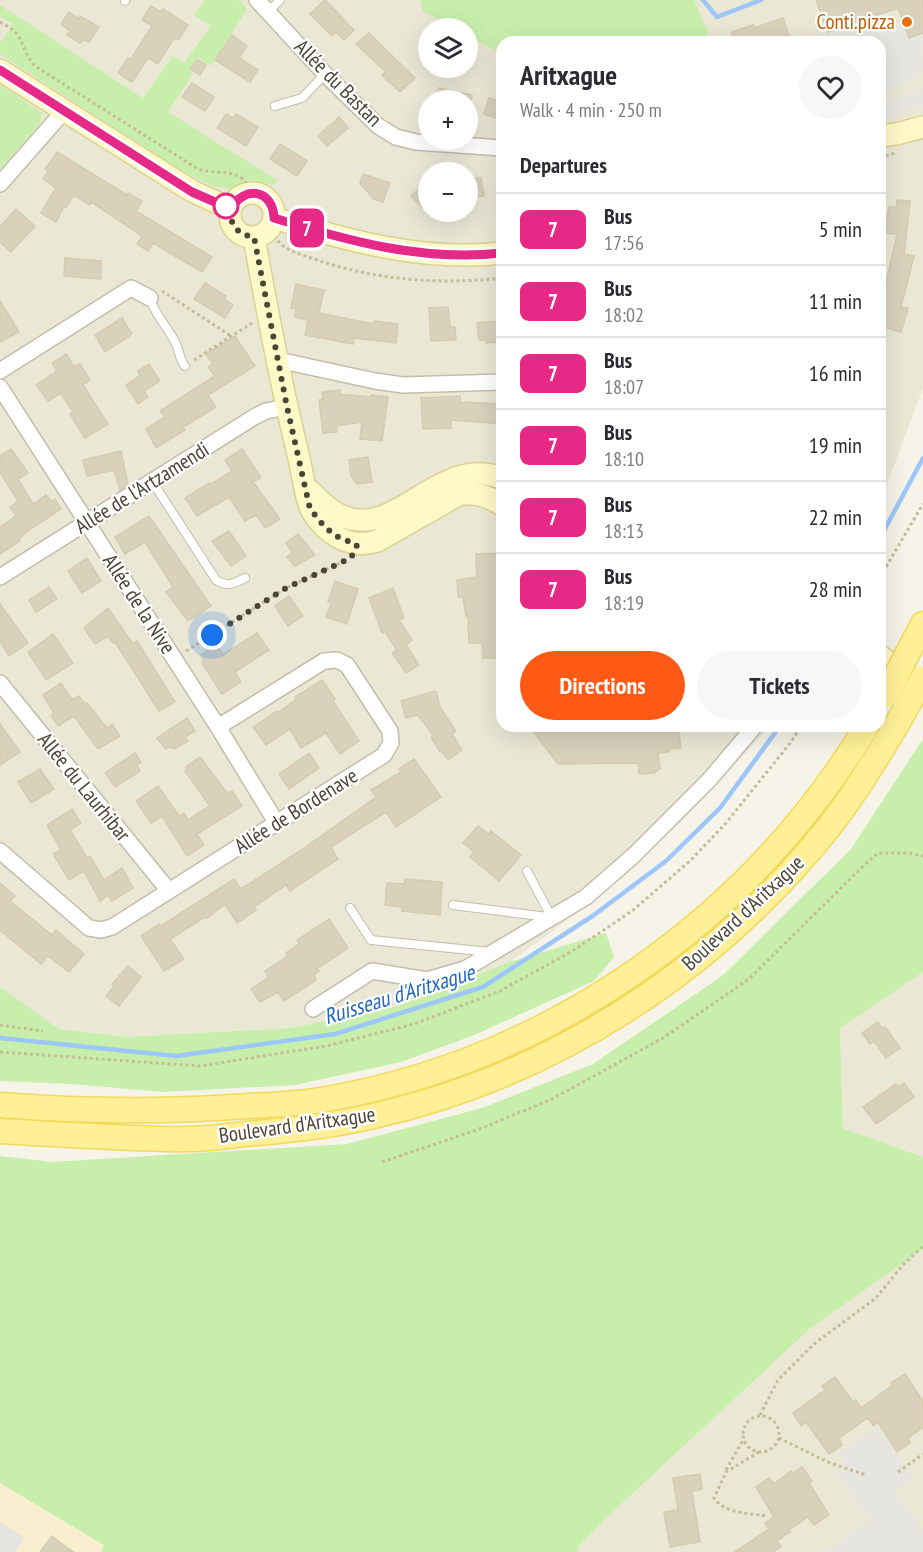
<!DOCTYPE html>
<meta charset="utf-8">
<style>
:root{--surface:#fff;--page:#f7f7f7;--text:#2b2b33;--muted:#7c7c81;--line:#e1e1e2;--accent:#ff5916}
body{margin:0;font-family:"PT Sans Narrow",sans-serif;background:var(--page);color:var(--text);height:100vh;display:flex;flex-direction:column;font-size:22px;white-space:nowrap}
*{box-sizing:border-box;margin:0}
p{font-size:20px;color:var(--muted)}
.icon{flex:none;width:33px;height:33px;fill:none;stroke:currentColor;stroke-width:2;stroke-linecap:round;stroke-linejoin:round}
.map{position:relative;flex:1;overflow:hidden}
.drawer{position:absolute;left:496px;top:36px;width:390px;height:696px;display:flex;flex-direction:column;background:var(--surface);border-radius:18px;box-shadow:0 6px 24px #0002}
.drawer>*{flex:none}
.badge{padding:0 12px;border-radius:9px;font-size:21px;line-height:39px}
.tools{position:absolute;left:418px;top:18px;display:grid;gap:12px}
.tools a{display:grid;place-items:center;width:60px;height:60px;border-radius:50%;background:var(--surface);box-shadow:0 6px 24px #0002;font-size:30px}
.you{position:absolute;width:30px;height:30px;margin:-15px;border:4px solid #fff;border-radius:50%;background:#1a73e8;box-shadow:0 0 0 9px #1a73e833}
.map>.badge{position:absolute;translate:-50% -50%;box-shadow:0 0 0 3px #fff}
h2{padding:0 24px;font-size:22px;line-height:54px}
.round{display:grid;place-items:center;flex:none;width:63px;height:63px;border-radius:32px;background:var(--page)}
.headline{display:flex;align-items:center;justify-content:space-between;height:102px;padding:0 24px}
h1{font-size:28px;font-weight:800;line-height:45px}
.button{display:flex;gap:12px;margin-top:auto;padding:12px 24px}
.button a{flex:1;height:69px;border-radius:36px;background:var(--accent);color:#fff;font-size:24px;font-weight:800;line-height:69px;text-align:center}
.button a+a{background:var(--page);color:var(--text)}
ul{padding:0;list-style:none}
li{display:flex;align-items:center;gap:18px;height:72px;padding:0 24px;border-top:2px solid var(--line)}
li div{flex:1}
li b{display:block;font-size:22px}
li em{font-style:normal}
li .badge{min-width:66px;font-weight:700;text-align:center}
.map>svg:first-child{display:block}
.residential{fill:#eae7d5;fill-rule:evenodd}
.commercial{fill:#faeed1}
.green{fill:#c8eeac}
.parking{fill:#e7e5e0}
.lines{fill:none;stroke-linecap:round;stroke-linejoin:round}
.stream{stroke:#9ec7f9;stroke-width:4.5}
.building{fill:#d9d1bc;stroke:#d5cbae;stroke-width:1.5}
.lane-casing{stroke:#c3bda9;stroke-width:10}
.street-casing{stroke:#c3bda9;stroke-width:18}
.secondary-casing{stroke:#dad292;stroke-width:24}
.primary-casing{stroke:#f2d95a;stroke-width:27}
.path{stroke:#c6bc99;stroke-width:3;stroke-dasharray:3 3;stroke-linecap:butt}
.lane{stroke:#fff;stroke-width:8}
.street{stroke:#fff;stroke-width:15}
.secondary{stroke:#fff9c9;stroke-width:21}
.primary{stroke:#fff098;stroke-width:24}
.primary-bridge-casing{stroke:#f2d95a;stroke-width:27;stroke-linecap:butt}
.primary-bridge{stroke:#fff098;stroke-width:24}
.line-casing{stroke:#fff;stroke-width:14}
.line{stroke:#e62987;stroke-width:9}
.walk{stroke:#4a4535;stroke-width:6;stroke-dasharray:0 10.8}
.food-dot{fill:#e8710a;stroke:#fff;stroke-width:2}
.stop-dot{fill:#fff;stroke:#e62987;stroke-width:3}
.labels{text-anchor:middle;stroke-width:4.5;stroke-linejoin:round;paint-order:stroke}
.food-label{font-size:21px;fill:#c56008;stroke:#fff;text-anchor:end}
.street-label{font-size:21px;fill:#4a4535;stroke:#fff}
.water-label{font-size:22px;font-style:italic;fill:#2169c4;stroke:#fff}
</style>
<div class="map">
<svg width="923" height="1552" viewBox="0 0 923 1552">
<rect width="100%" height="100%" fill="#f6f3e8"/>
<path class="residential" d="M0,0H923V388L881,500L880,42H502V726H770L683,820L592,902L510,962L398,1006L290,1028L126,1037L59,1029L0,987ZM429,28H468V68H429ZM429,100H468V140H429ZM429,172H468V212H429Z
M923,972V1157L843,1128L840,1027Z
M923,1249V1552H578V1547L603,1521L812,1327Z"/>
<path class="commercial" d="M0,1483L105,1545L101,1552H0Z"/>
<path class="green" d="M205,0H239L247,9L211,66L197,57L189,70L193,74L168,112L277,180L275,185L252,180L233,189L212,186L181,170L0,54V41H2L13,24L0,17V5L143,98L173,56L184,63L211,26L194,15Z
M420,0H694L708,32L701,42H502V53L468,37V28H454L423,11Z
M0,85L42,113L40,123L0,170Z
M923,739V972L840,1028L843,1128L923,1157V1249L812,1327L603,1521L578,1547V1552H101L104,1545L0,1483V1156L52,1162L347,1144L482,1108L593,1064L722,976L851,849Z
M606,933L614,957L594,981L472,1036L401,1062L295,1085L163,1092L73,1084L0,1081V987L59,1029L126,1037L290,1028L398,1006L510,962Z"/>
<path class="parking" d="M882,13L891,20L904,25L909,38L921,34L923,72L905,85L881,94L880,42H824L819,35Z
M923,88V105L881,120V104Z
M877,1427L913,1478L894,1492L923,1530V1552H827L871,1520L836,1471L845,1464L839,1454Z
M0,1521L25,1538L15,1552H0Z"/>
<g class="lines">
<path class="stream" d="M703,0L717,17L761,0
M880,538L923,458
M0,1038L176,1056L335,1034L483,987L594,915L666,861L720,808L780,726"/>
</g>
<path class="building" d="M325,0L354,30L344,40L336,32L332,36L310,14Z
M816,0H923V33L909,38L898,8L828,32Z
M151,6L161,12L163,9L188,25L178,40L174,38L158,64L148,58L132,82L118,73L128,58L131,59L152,26L142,20Z
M69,12L79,19L80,16L99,27L89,42L83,39L80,43L67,35L70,31L61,24Z
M783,18L791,42H732V32L753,25L754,28Z
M369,33L415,78L400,92L382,75L386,72L356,44Z
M232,35L247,46L239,58L258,70L250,82L215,60Z
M197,59L206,65L200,75L190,69Z
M192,83L214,97L205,111L182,97Z
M439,88L472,95L471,100H436Z
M489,98L502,102V120L484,114Z
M226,114L233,118L236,114L258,127L246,146L217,128Z
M339,117L348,128L327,146L318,136Z
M280,144L307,161L297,176L270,159Z
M57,152L127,195L128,193L142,201L136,211L212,257L202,272L153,243L148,251L137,244L142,236L91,202L90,205L74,195L66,208L64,206L56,222L41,213L56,188L43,179L48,171L45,169Z
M363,174L390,183L383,202L374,199L360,183Z
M468,178H481L484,196L468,197Z
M429,180V203L423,208L411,196Z
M897,200L910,201L904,254L914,256L901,307L908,308L901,332L880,326V301H882L897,234L885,233L889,207H896Z
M16,209L35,226L11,252L0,242V227Z
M65,258L101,261V279L64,276Z
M205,283L226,296L224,299L233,305L225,318L194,299Z
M296,284L324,290L319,313L373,324L374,321L398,324L396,343L354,338L353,344L305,335L308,320L295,317L296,309L291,308Z
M0,301L19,332L0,342Z
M448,307L450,327H455L456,340L431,341L429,308Z
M122,318L132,334L105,352L95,335Z
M499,321L501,342L486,343V340H479L477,323Z
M235,336L255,366L208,395L216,407L183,427L185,430L156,448L146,429L165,417L160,411L215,376L208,367L213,364L206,354Z
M66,354L74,367L80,364L90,380L83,385L108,424L85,438L70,414L73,412L61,393L48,401L36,385L57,371L52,363Z
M149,364L160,381L144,391L148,397L138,404L126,385L140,376L138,371Z
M340,390V394L370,397L371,395L388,397L382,441L360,439L362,422L336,426L337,432L323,433L319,400L323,399L322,392Z
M460,396V402L502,404V424L451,420V428L423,429L421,398Z
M11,449L28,473L18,479L33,504L46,495L51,501L55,499L61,509L26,532L19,539L20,541L0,554V527L16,516L10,507L18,501L0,472V456Z
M242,449L261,478L253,482L280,519L265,528L256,515L245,521L229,497L197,516L185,498L209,483L210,485L232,471L225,460Z
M121,451L128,485L120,490L114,470L87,476L83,460Z
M368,457L372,482L357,484L351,476L349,460Z
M149,516L211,606L188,621L166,592L173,587L145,542L125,554L115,537Z
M229,531L246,556L231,566L212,541Z
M298,534L315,555L295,566L287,557L292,552L286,543Z
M500,553V570H502V582H500L502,658H483L482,643H469L468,617L466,616L463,597H458L457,580L477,577L476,554Z
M87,558L101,581L82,593L68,571Z
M335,581L358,589L347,624L326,617L331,603L328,602Z
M49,587L57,599L36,612L29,600Z
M393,588L404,618L399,620L412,640L406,645L419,665L406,673L392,653L397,650L385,632L382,633L369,598Z
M289,596L303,616L288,626L275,606Z
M0,604L28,643L9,656L0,641Z
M108,608L133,644L137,641L175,702L159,711L115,642L113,643L108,636L95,644L84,628Z
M257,633L269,650L235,672L241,682L222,694L202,663L204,661L201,655L217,644L223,655Z
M53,634L73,663L46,680L28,652Z
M322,680L335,699L333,701L359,741L340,754L326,733L301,748L290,729L266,745L253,727L277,711L279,712L296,699L295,697Z
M61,683L72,700L79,696L85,704L87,703L107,728L112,724L120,736L98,749L74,716L58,726L51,715L54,713L43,695Z
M436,691L440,707L456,731L452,734L462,750L448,760L442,751L440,752L431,737L433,735L418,715L406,718L402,704L401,701Z
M187,718L195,731L185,737L188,741L174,749L172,746L166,749L157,738Z
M0,724L20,752L0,765Z
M529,726H629V731L656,729V726H678L681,748L669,749V752L658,753L660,769L654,773L639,774L638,763L558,764Z
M135,753L141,762L137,765L140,771L115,787L105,773Z
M309,753L319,768L289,789L279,774Z
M200,757L227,793L232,791L242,806L197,834L204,845L187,856L162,816L151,823L136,801L158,786L179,816L184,813L188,820L210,806L185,771L187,769L186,767Z
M414,759L441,797L396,827L386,812L331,847L338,859L290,891L286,885L254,907L256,910L237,923L225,904L207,918L205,917L170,939L184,959L164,971L141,936L159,924L161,926L234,879L241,889L303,849L376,797L371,790L401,772L399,769Z
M40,769L54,789L31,803L18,782Z
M72,809L81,823L70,830L87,858L90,856L104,880L122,868L133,888L112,901L108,895L100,901L84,871L69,880L53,854L61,850L47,825Z
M478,826L489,834L491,831L521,855L499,881L470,857L474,852L463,843Z
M405,879L442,882L440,915L402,911V907L385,905L387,883L404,884Z
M0,883L15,896L10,901L52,935L56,930L84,954L69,972L48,956L41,964L0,930Z
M329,919L348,948L317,969L319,971L314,975L316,980L284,1001L278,992L260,1002L251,989L269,977L265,971L288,956L286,953L299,944L297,940Z
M128,966L141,977L119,1006L106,996L114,986L112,984Z
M878,1022L882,1028L885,1027L900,1048L886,1058L874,1041L870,1044L862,1033Z
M904,1083L914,1097L876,1124L863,1107L896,1084L898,1087Z
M905,1374L923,1401V1427L908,1438L910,1443L897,1452L878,1422L873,1426L868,1418L839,1438L842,1445L829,1454L806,1422L801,1426L793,1413L825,1390L822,1386L835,1377L853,1402L856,1400L861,1408L893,1385L891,1383Z
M802,1467L812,1481L809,1483L829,1515L814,1525L808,1517L789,1530L790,1532L777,1541L781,1546L773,1552H735L769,1529L765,1523L774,1517L756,1487L769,1478L774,1484L791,1471L793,1473Z
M700,1474L702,1489L692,1491L700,1542L670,1547L664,1512L678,1510L673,1478Z
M52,1536L73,1552H40Z"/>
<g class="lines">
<g class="lane-casing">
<path id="lane" d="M125,0V1
M269,11L280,0
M275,106L302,98L325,74
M150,298C155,316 169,328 176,344C180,352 179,359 185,366
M152,481L216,580C228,587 233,584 245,578
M527,871L552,918
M453,905L548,917
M350,908L371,940L490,952"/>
</g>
<g class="street-casing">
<path id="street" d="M257,0L325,74L378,126L396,137L416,142L502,148
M0,184L64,111
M278,360L375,381L403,385L502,382
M0,371L131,288L150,298
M0,387L218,727L276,822
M0,577L254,417L266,411L287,407
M0,683L169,891
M0,851L89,928L101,930L112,927L384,755L391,743L390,731L347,665L337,660L324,661L218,727
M313,1009L372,971L427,980L465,969L586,897L633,856L710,779L755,726"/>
</g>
<g class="secondary-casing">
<path id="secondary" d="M0,70L192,191L231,209
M880,136L896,134L923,127
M230 215a22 22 0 1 1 44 0a22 22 0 1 1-44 0Z
M274,218C348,241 425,262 502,253
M254,237C267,311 281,385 299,458C302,470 306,502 312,511C326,534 350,550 377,541L460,494C478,493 488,496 502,505
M309,490C319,500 329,510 342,516C397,540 438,454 502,478
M880,656L923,688"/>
</g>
<g class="primary-casing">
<path id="primary" d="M913,643L923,624
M0,1105C77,1111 155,1112 232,1107C264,1105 296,1105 327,1099C552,1059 749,920 867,726
M0,1131C45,1134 89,1136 134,1138C151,1138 169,1140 187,1139C207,1139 226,1136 246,1134C289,1130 331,1126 373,1116C553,1076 715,970 829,827C858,790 882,750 905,710"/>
</g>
<path class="path" d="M0,22C4,24 9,27 13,30C23,38 24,55 35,66L198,169C221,176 241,165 251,193
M880,158L895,153
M274,236C284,251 298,253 314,259C374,280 439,285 502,278
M162,291L231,336
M194,360L252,323
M880,577L923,504
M186,651L286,588L347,560
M0,1025L43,1031
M0,1052L200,1066L326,1046L414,1024L500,991L574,950L632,911L691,860L726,823L791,742L801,726
M382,1162L482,1128L552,1099L663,1038L749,979L856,873L878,853H909L923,856
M760,1415L778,1380L814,1344L876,1298L902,1266L923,1246
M743 1434a18 18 0 1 1 36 0a18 18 0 1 1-36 0Z
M779,1438L830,1463L866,1475
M759,1452L726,1472L714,1498C724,1514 750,1513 766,1516
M726,1470L743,1440
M898,1472L923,1454"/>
<use href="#lane" class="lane"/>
<use href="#street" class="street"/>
<use href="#secondary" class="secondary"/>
<use href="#primary" class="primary"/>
<g class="primary-bridge-casing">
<path id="primary-bridge" d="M886,695L913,643
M905,710L923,678"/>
</g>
<use href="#primary-bridge" class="primary-bridge"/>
</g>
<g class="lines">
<g class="line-casing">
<path id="line" d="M0,70L192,192L231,209C244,185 273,189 274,218C348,241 424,262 502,253"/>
</g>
<use href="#line" class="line"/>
<path class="walk" d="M212,635L286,588L351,558L357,545L336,536L324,526L310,509L287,407L254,237C238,235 229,225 231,209L226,206"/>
</g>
<circle class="food-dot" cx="907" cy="22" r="6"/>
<circle class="stop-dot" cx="226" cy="206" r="12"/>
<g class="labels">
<g class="food-label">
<text x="895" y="29">Conti.pizza</text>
</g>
<g class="street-label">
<text transform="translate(338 83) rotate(45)" y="7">Allée du Bastan</text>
<text transform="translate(142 488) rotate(-32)" y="7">Allée de l'Artzamendi</text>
<text transform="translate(139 604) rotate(57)" y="7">Allée de la Nive</text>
<text transform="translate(84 787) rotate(51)" y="7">Allée du Laurhibar</text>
<text transform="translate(296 811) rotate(-32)" y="7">Allée de Bordenave</text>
<text transform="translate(743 913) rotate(-43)" y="7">Boulevard d'Aritxague</text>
<text transform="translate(297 1125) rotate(-8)" y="7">Boulevard d'Aritxague</text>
</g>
<g class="water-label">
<text transform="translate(399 994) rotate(-17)" y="8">Ruisseau d'Aritxague</text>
</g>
</g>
</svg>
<div class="tools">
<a><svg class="icon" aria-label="layers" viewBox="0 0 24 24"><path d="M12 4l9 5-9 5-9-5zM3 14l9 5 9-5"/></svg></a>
<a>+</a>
<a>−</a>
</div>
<div class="you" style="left:212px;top:635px"></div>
<b class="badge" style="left:307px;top:228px;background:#e62987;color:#fff">7</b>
<section class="drawer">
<div class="headline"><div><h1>Aritxague</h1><p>Walk · 4 min · 250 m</p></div><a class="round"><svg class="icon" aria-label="heart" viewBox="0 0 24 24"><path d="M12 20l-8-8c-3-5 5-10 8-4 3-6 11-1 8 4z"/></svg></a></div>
<h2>Departures</h2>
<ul>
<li><span class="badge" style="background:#e62987;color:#fff">7</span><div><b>Bus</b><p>17:56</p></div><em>5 min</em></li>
<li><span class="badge" style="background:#e62987;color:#fff">7</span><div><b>Bus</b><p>18:02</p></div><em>11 min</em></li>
<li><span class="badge" style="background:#e62987;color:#fff">7</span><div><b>Bus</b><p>18:07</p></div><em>16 min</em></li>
<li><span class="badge" style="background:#e62987;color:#fff">7</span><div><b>Bus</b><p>18:10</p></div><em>19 min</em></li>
<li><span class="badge" style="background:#e62987;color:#fff">7</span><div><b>Bus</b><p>18:13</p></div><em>22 min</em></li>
<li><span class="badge" style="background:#e62987;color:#fff">7</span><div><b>Bus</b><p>18:19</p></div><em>28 min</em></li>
</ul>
<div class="button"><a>Directions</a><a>Tickets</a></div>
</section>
</div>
